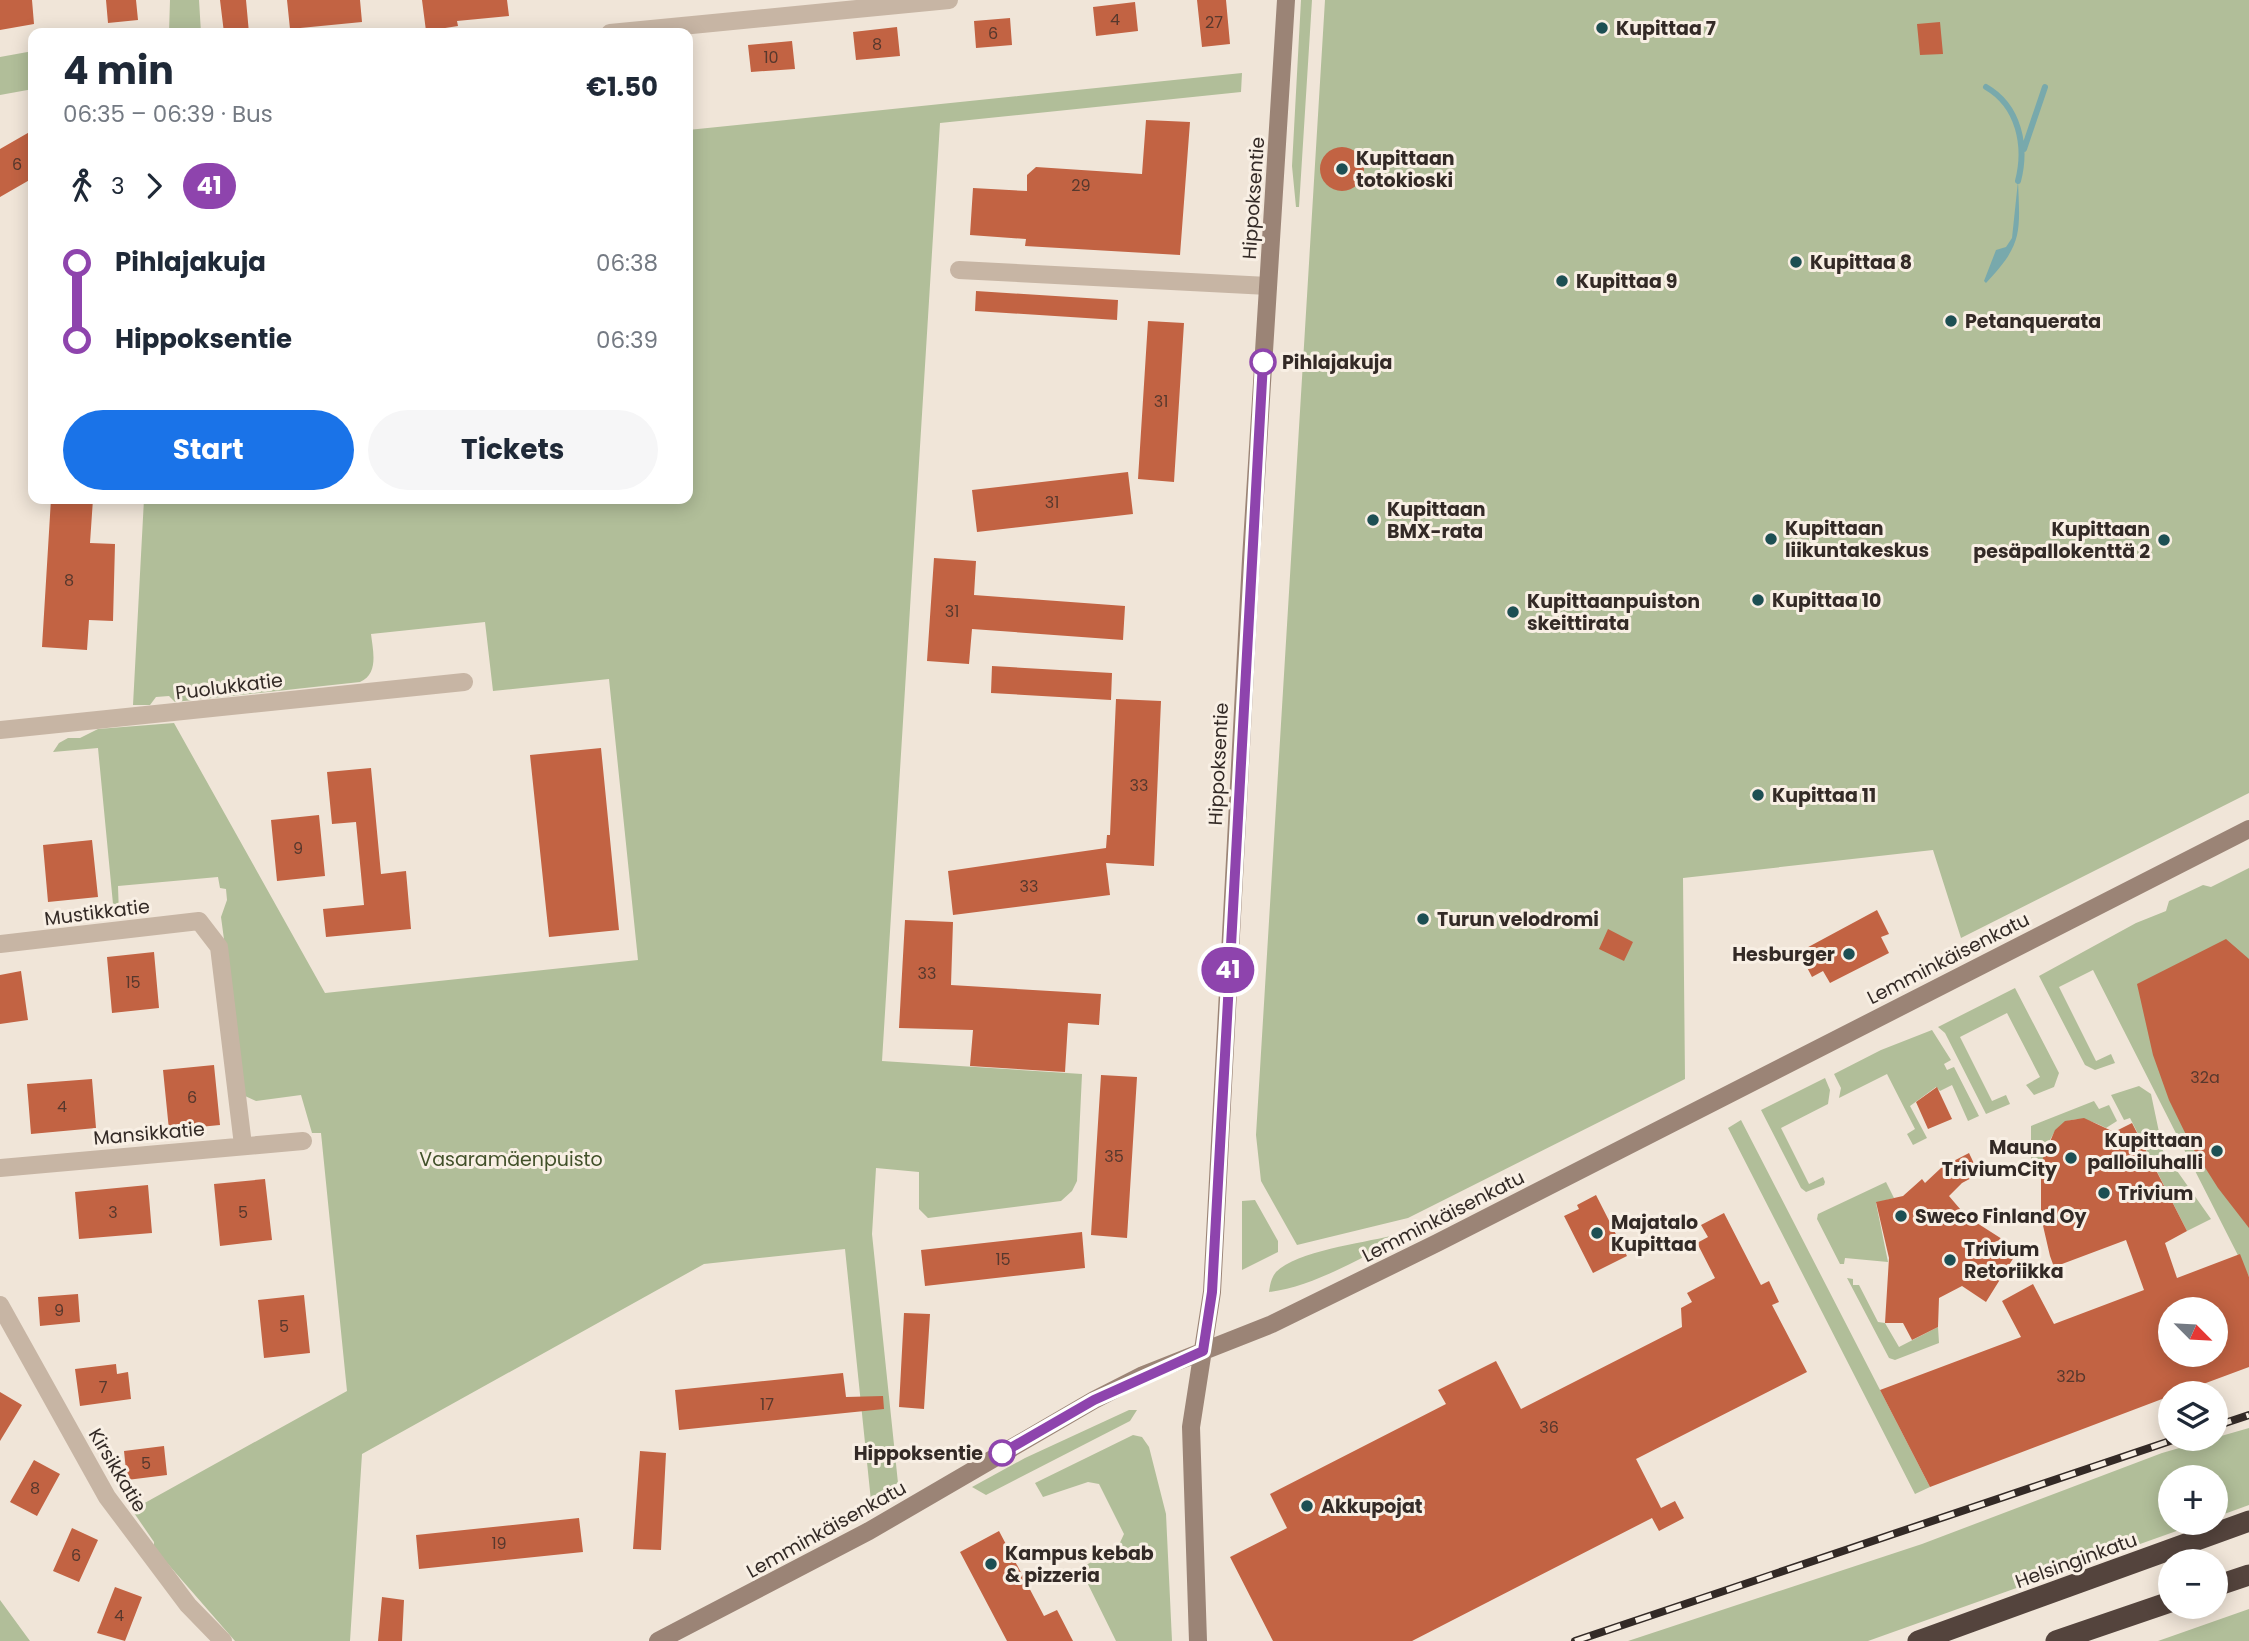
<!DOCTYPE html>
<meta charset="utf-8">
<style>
:root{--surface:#fff;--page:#f6f6f7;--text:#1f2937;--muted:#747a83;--accent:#1a73e8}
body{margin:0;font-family:Poppins,sans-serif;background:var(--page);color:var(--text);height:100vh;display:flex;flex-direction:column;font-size:26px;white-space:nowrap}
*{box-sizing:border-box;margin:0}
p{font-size:23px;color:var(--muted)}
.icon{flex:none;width:38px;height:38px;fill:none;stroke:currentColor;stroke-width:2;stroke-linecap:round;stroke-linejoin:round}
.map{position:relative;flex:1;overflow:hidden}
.details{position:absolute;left:28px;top:28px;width:665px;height:476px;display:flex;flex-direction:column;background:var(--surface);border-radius:14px;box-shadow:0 4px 18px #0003}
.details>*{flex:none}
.badge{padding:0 14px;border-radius:23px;font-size:24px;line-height:46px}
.needle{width:46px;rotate:114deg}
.controls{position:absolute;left:2158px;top:1297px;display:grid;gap:14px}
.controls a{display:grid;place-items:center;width:70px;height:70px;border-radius:50%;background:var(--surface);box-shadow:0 4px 18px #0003;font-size:35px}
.map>.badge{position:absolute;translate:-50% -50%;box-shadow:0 0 0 4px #fff}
.legs{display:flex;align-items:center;gap:10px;height:77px;padding:0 35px;font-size:23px}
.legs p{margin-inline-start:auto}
.overview{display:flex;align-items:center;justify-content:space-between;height:119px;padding:0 35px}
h1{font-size:38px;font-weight:700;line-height:52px}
.action{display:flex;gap:14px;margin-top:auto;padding:14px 35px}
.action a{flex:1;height:80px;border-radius:42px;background:var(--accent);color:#fff;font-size:28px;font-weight:700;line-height:80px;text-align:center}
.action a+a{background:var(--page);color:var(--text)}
ul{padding:0 35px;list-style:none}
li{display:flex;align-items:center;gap:24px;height:77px;font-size:26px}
li i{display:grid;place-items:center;width:10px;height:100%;margin:0 9px;background:currentColor}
li i::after{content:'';width:18px;height:18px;margin:-9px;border:5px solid;border-radius:50%;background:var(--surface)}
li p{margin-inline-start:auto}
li:first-child i{background:linear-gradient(#0000 50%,currentColor 0)}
li:last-child i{background:linear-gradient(currentColor 50%,#0000 0)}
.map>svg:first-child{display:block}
.green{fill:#b1be99}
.water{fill:#78a9ac}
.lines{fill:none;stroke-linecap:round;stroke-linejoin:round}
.stream{stroke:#78a9ac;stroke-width:6}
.building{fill:#c26343;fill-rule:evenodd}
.street{stroke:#c7b5a4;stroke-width:18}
.secondary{stroke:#9b8476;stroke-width:18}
.highway{stroke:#54443d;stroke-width:21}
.rail-casing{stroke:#332a26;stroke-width:8}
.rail{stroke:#f8efe4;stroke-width:5;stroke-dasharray:16;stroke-linecap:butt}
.line-1-casing{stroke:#fff;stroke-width:16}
.line-1{stroke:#8e44ad;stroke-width:10}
.poi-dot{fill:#1d4f53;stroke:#f8efe4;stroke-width:2.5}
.stop-1-dot{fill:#fff;stroke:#8e44ad;stroke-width:3.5}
.labels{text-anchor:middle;stroke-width:6;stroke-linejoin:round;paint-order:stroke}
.number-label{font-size:16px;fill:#57382d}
.poi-label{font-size:19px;font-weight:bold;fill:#332a26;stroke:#f8efe4;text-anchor:start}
.street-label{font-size:19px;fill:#332a26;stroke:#f8efe4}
.stop-label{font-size:19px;font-weight:bold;fill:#332a26;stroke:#f8efe4;text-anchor:start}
.park-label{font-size:19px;fill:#42512a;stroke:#f8efe4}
</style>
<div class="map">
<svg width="2249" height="1641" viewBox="0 0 2249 1641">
<rect width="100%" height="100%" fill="#f0e5d8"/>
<path class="green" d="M170,0H199L201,33H169Z
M1301,0H1312L1299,207H1296L1292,166Z
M1325,0H2249V793L1961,938L1933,850L1683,878L1685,1079L1408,1218L1297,1245L1261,1181L1256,1135Z
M33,51V89L0,95V57Z
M1242,73L1241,92L940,123L882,1061L1082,1074L1077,1181L1072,1191L1061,1201L928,1218L919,1209V1172L876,1168L872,1234L898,1483L871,1501L845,1249L704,1264L362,1454L350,1641H235L154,1548V1542L132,1510L347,1391L321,1133H312L301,1095L256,1101L245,1096L221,917L227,900L226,889L220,888L218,877L118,886L119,915L104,920L112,912L113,904L98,748L53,752L59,743L68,738H80L98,729L174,723L325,993L638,960L609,679L493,691L485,622L371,634C373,651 379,674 360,682L175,702L169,696L156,697L150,705H133L144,499H688V130Z
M2249,868V1277L2093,970L2059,987L2096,1061L2111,1054L2115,1063L2095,1070L2085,1065L2039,976L2136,923L2166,911L2169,901L2203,885L2211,887Z
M2015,988L2059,1073L2054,1087L2034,1095L2026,1085L2040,1077L2007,1013L1960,1037L1992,1101L2006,1095L2010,1104L1986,1114L1945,1033L1938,1027Z
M1932,1030L1951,1060L1944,1064L1947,1070L1954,1067L1979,1116L1968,1121L1952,1085L1940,1091L1936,1087L1910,1106L1927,1138L1913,1145L1907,1134L1915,1129L1887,1074L1839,1098L1841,1088L1834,1074L1881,1050Z
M1825,1078L1830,1090L1828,1104L1781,1128L1809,1184L1823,1177L1825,1182L1824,1185L1806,1192L1801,1188L1761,1110Z
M2139,1086L2151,1094L2163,1151L2211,1219L2187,1231L2130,1118L2124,1120L2111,1095Z
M2094,1101L2099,1109L2109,1105L2117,1121L2106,1128C2070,1108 2052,1123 2043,1161L2031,1159V1126Z
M1741,1120L1930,1487L1915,1494L1728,1128Z
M1886,1182L1894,1198L1876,1203L1888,1262L1845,1258L1844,1264H1840L1817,1219L1818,1214Z
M1255,1200L1278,1241V1252L1242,1270V1201Z
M1391,1236L1394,1242C1356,1260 1312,1287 1269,1292C1270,1285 1271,1278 1276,1272C1297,1251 1362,1243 1391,1236Z
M1847,1278L1853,1279V1285H1859L1878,1322L1885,1323L1899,1347L1938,1327L1939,1343L1895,1360L1889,1358Z
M1129,1410H1137L1130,1421L986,1495L972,1487L1025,1458Z
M2249,1428V1505L2216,1517V1477H2170V1522L2199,1523L1868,1641H1628L1922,1544L2162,1453Z
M1133,1435L1142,1437L1149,1447L1166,1514L1172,1641H1116L1080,1568L1117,1549L1124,1534L1099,1484L1088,1482L1043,1497L1035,1483Z
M0,1600L30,1641H0Z
M2249,1609V1641H2158Z"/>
<path class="water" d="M2018,181C2020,233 2023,244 1986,283L1984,281L1996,250L2006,247L2012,238Z"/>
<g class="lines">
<path class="stream" d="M1986,87C2019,106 2027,146 2018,181
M2024,149L2045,87"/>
</g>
<path class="building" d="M0,0H32L34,24L0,30Z
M106,0H136L138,20L108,23Z
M220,0H246L249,33H224Z
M287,0H360L362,22L290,29Z
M422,0H507L509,16L457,21L458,26L426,31Z
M1197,0H1226L1230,44L1202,47Z
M1135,2L1138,31L1096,36L1093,7Z
M1010,18L1012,45L976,48L974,21Z
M1940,22L1943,54L1920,55L1917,24Z
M897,27L900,56L856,60L853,32Z
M792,41L795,69L751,72L748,45Z
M1146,120L1190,122L1180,255L1025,246L1026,239L970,235L973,188L1027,191V175L1036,167L1142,174Z
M33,130V178L0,197V149Z
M1320 169a22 22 0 1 1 44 0a22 22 0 1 1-44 0Z
M976,291L1118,300L1117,320L975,311Z
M1148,321L1184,323L1174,482L1138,479Z
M1128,472L1133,514L977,532L972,490Z
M51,499H93L90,543L115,544L113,621L89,620L87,650L42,647Z
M934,558L976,561L974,595L1125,606L1123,640L972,629L969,664L927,661Z
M992,666L1112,673L1111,700L991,693Z
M1116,699L1161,701L1154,866L1106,863L1110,895L953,915L948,871L1106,848L1107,835H1110Z
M601,748L619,930L549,937L530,755Z
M371,768L381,874L406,871L411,929L326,937L323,909L364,905L356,822L332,824L327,772Z
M319,815L325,876L277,881L271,820Z
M92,840L98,897L48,902L43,845Z
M1877,910L1889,934L1881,937L1889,953L1830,983L1823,971L1812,977L1799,952Z
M905,920L953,922L951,985L1101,994L1099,1025L1068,1023L1065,1072L970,1066L973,1030L899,1028Z
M1608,929L1633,942L1624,961L1599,949Z
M2226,939L2249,959V1228L2218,1188L2192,1147L2169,1100L2153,1055L2137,984Z
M154,952L159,1008L112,1013L107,957Z
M21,971L28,1020L0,1024V975Z
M214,1065L220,1125L169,1130L163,1070Z
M1101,1075L1137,1077L1127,1238L1091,1235Z
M92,1079L96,1128L31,1134L27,1084Z
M1937,1087L1952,1119L1928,1129L1916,1102Z
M2084,1118L2114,1132L2132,1123L2187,1231L2165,1243L2177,1278L2240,1254L2249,1277V1367L2179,1393H2170V1396L1930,1487L1880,1390L2021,1337L2002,1301L2033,1284L2054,1324L2144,1290L2126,1240L2054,1267L2050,1256L2041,1217V1173L2037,1172L2055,1130L2065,1121ZM2170,1309H2216V1354H2170Z
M1969,1153L1979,1174L1962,1183L1949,1196L1966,1216L2002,1239L1992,1243L2014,1257L1986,1302L1962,1286L1939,1298L1938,1327L1912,1340L1903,1323H1885L1889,1258L1876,1202L1903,1196L1922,1179L1925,1183L1942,1167Z
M265,1179L272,1240L220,1246L214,1184Z
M148,1185L152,1233L79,1239L75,1192Z
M1596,1195L1627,1256L1593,1273L1564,1216L1579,1209L1577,1205Z
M1724,1213L1761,1285L1769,1281L1779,1302L1772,1305L1807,1372L1636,1459L1661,1508L1675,1501L1684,1518L1659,1531L1652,1518L1412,1641H1273L1230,1557L1287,1528L1270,1494L1446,1404L1438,1390L1496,1361L1521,1409L1682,1327L1681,1308L1692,1302L1687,1293L1715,1278L1697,1243L1708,1237L1701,1225Z
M1082,1232L1085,1268L925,1286L921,1250Z
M78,1294L80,1322L40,1326L38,1297Z
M304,1295L310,1353L264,1358L258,1300Z
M904,1313L930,1314L924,1409L899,1407Z
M116,1364L117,1374L128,1372L131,1399L80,1406L75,1369Z
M843,1373L846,1397L883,1396L884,1409L679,1430L675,1390Z
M0,1392L22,1405L0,1441Z
M164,1446L167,1475L127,1480L124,1451Z
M640,1451L666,1453L661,1550L633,1549Z
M34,1460L60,1474L37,1516L10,1502Z
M579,1518L583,1552L419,1569L416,1535Z
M72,1528L98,1540L79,1582L53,1571Z
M999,1531L1044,1616L1057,1610L1073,1641H1007L960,1552Z
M115,1587L142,1597L125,1641L97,1633Z
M382,1597L404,1600L402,1641H378Z"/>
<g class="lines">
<path class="street" d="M610,33L949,0
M959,270L1268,286
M0,730L464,682
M0,944L199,921L219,947L243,1145
M0,1168L303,1141
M0,1305L107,1497L188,1605L223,1641"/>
<path class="secondary" d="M658,1641L869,1531L1094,1400L1143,1375L1272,1324L1437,1243L2249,829
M1198,1641L1191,1427L1212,1292L1251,559L1286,0"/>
<path class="highway" d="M2216,1586L2249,1575
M1918,1641L2249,1521
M2056,1641L2170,1602"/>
<g class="rail-casing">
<path id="rail" d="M2216,1426L2249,1415
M1575,1641L2179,1438"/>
</g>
<use href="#rail" class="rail"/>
</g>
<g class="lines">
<g class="line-1-casing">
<path id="line-1" d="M1002,1453L1094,1400L1203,1351L1212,1292L1263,362"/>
</g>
<use href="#line-1" class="line-1"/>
</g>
<g class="poi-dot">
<circle cx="1602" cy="28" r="7"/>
<circle cx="1342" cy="169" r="7"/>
<circle cx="1796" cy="262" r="7"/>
<circle cx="1562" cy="281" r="7"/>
<circle cx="1951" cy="321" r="7"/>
<circle cx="1373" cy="520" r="7"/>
<circle cx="1771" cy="539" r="7"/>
<circle cx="2164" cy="540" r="7"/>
<circle cx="1758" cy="600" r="7"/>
<circle cx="1513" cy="612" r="7"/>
<circle cx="1758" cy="795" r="7"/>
<circle cx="1423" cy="919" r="7"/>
<circle cx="1849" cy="954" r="7"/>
<circle cx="2217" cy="1151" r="7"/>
<circle cx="2071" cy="1158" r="7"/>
<circle cx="2104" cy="1193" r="7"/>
<circle cx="1901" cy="1216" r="7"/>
<circle cx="1597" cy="1233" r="7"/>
<circle cx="1950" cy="1260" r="7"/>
<circle cx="1307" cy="1506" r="7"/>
<circle cx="991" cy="1564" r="7"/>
</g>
<g class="stop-1-dot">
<circle cx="1263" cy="362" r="12"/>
<circle cx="1002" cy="1453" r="12"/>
</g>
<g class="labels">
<g class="number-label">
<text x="1115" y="25">4</text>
<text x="1214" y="28">27</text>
<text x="993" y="39">6</text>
<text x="877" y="50">8</text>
<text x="771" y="63">10</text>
<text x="17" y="170">6</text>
<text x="1081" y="191">29</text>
<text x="1161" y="407">31</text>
<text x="1052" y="508">31</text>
<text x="69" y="586">8</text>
<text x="952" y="617">31</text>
<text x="1139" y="791">33</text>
<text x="298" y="854">9</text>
<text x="1029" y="892">33</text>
<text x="927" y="979">33</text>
<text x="133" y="988">15</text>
<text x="2205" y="1083">32a</text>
<text x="192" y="1103">6</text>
<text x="62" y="1112">4</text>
<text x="1114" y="1162">35</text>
<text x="113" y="1218">3</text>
<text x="243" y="1218">5</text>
<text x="1003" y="1265">15</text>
<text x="59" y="1316">9</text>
<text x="284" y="1332">5</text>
<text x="2071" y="1382">32b</text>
<text x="103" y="1393">7</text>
<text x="767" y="1410">17</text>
<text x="1549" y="1433">36</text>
<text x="146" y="1469">5</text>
<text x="35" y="1494">8</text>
<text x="499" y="1549">19</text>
<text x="76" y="1561">6</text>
<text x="119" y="1621">4</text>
</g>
<g class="poi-label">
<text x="1616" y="35">Kupittaa 7</text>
<text x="1356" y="165">Kupittaan<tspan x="1356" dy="22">totokioski</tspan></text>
<text x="1810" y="269">Kupittaa 8</text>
<text x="1576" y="288">Kupittaa 9</text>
<text x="1965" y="328">Petanquerata</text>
<text x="1387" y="516">Kupittaan<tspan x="1387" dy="22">BMX-rata</tspan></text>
<text x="1785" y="535">Kupittaan<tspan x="1785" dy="22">liikuntakeskus</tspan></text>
<text x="2150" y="536" text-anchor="end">Kupittaan<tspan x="2150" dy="22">pesäpallokenttä 2</tspan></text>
<text x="1772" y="607">Kupittaa 10</text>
<text x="1527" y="608">Kupittaanpuiston<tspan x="1527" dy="22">skeittirata</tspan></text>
<text x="1772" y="802">Kupittaa 11</text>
<text x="1437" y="926">Turun velodromi</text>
<text x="1835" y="961" text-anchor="end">Hesburger</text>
<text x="2203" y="1147" text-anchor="end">Kupittaan<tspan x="2203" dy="22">palloiluhalli</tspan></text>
<text x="2057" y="1154" text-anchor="end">Mauno<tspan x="2057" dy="22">TriviumCity</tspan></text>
<text x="2118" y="1200">Trivium</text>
<text x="1915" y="1223">Sweco Finland Oy</text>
<text x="1611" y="1229">Majatalo<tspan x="1611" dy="22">Kupittaa</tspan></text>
<text x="1964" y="1256">Trivium<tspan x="1964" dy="22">Retoriikka</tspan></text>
<text x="1321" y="1513">Akkupojat</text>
<text x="1005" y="1560">Kampus kebab<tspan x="1005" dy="22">&amp; pizzeria</tspan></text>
</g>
<g class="street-label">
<text transform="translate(1253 198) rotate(-86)" y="7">Hippoksentie</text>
<text transform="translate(229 686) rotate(-7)" y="7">Puolukkatie</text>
<text transform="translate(1218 764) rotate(-87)" y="7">Hippoksentie</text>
<text transform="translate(97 912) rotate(-7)" y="7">Mustikkatie</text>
<text transform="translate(1948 958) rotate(-27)" y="7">Lemminkäisenkatu</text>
<text transform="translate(149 1133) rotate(-5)" y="7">Mansikkatie</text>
<text transform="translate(1443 1216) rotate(-27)" y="7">Lemminkäisenkatu</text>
<text transform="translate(118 1470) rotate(59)" y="7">Kirsikkatie</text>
<text transform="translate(826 1529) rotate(-29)" y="7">Lemminkäisenkatu</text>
<text transform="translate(2076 1560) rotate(-20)" y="7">Helsinginkatu</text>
</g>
<g class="stop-label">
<text x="1282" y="369">Pihlajakuja</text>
<text x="983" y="1460" text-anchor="end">Hippoksentie</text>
</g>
<g class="park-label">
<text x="511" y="1166">Vasaramäenpuisto</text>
</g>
</g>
</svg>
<div class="controls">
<a><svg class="needle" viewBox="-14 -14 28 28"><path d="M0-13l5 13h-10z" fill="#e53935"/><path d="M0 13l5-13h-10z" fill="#747a83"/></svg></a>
<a><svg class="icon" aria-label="layers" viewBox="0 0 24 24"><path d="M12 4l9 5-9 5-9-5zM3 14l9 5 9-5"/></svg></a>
<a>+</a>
<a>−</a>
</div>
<b class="badge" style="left:1228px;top:970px;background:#8e44ad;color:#fff">41</b>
<section class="details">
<div class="overview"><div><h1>4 min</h1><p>06:35 – 06:39 · Bus</p></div><b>€1.50</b></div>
<div class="legs"><svg class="icon" aria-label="walk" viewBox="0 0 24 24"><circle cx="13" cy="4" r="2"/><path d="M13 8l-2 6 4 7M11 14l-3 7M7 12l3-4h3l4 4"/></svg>3<svg class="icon" aria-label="forward" viewBox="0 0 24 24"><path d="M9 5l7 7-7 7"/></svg><b class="badge" style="background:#8e44ad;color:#fff">41</b></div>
<ul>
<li><i style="color:#8e44ad"></i><b>Pihlajakuja</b><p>06:38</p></li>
<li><i style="color:#8e44ad"></i><b>Hippoksentie</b><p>06:39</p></li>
</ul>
<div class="action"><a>Start</a><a>Tickets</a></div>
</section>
</div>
